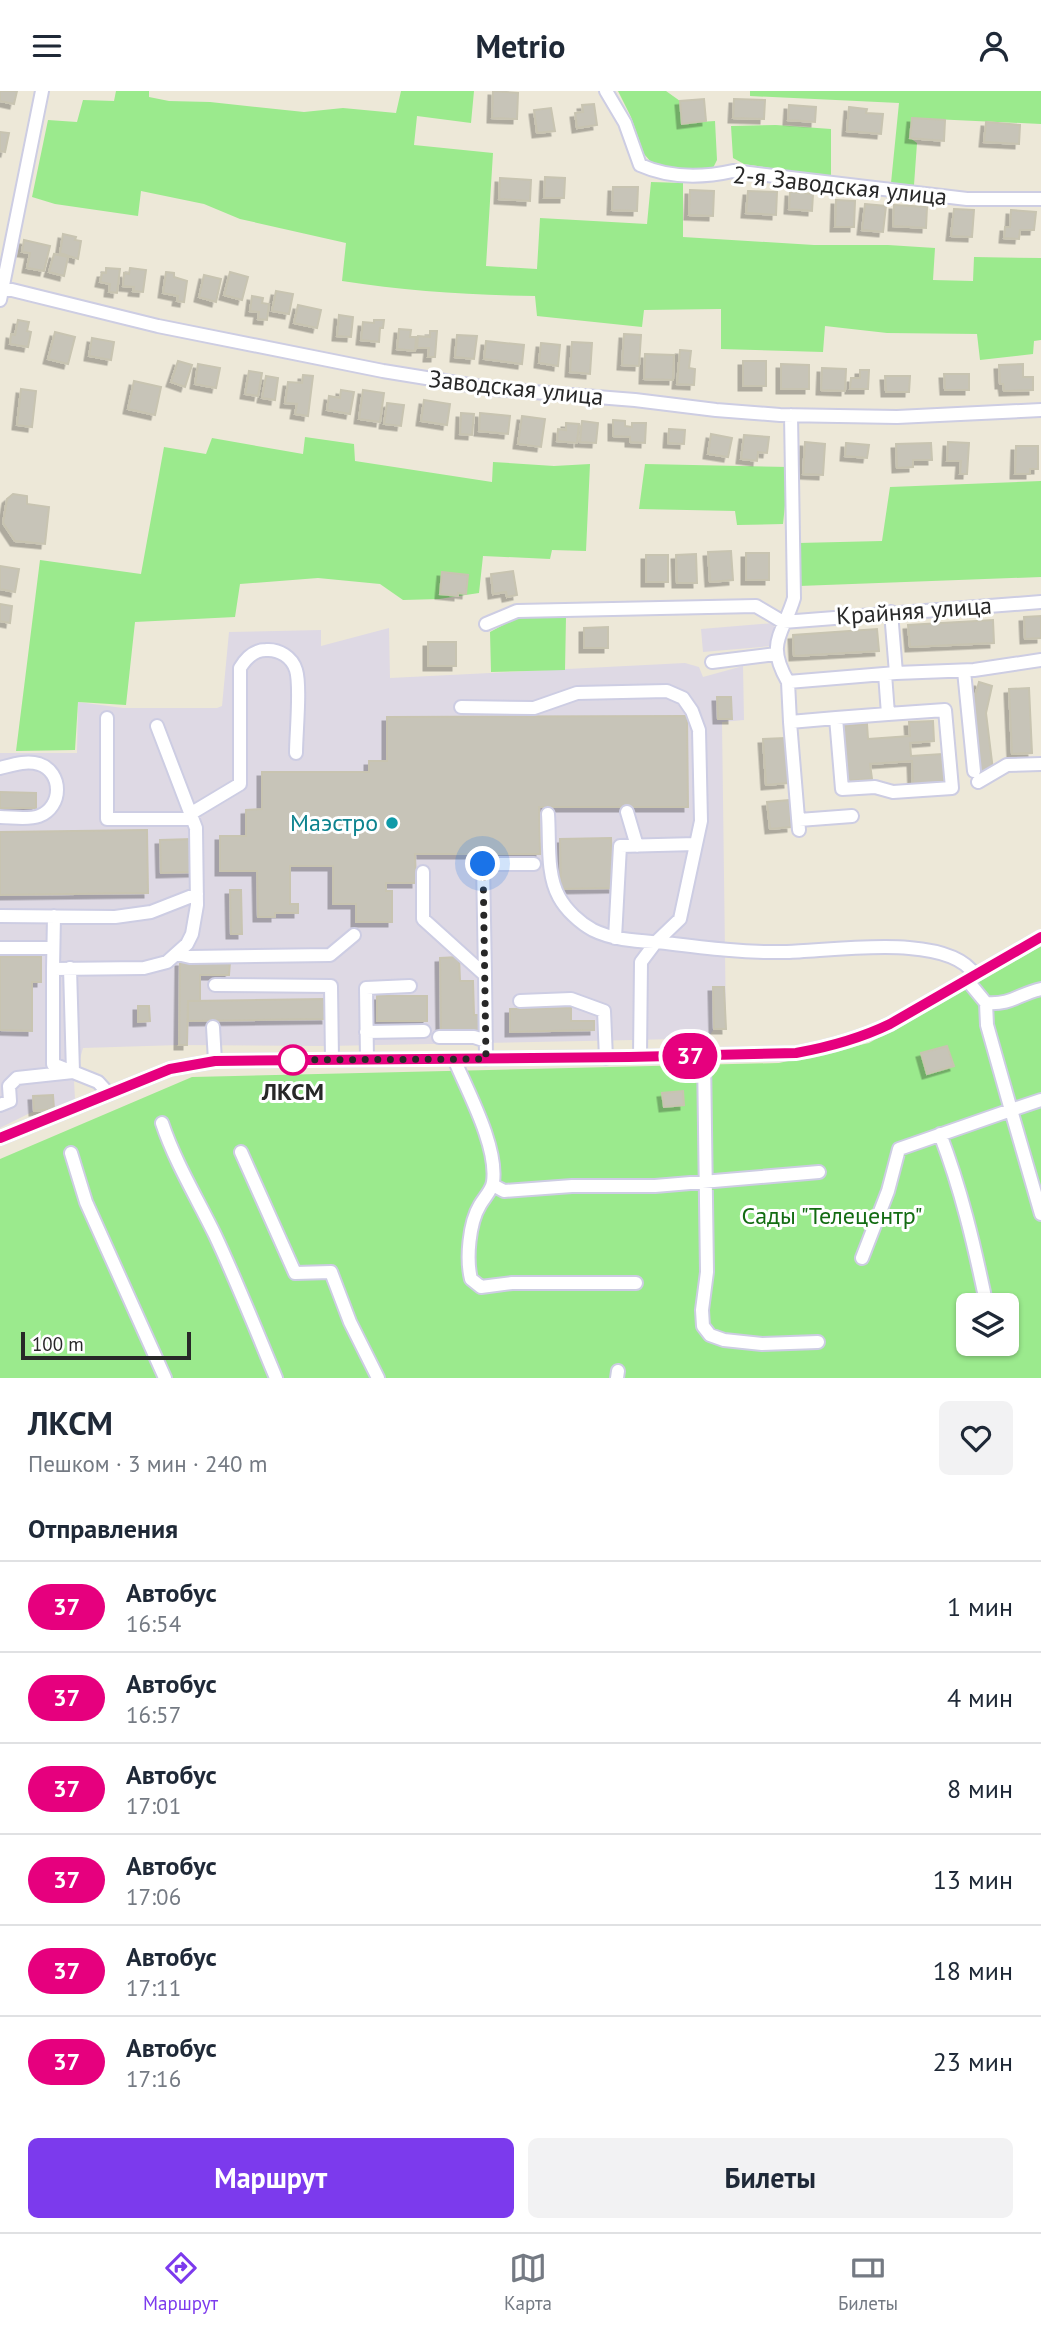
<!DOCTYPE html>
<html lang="ru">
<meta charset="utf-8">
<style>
:root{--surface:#fff;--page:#f2f2f3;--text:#1f2937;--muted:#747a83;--line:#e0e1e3;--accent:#7c3aed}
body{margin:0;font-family:"PT Sans",sans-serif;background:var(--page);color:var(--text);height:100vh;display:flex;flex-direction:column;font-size:26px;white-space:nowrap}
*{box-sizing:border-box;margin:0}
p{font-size:23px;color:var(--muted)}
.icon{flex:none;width:38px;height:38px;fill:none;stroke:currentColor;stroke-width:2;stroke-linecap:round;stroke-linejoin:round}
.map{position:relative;height:1287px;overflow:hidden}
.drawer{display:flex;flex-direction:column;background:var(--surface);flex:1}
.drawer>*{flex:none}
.badge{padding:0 14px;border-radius:23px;font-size:24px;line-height:46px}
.tools{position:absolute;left:956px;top:1202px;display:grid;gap:14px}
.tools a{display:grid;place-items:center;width:63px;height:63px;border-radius:10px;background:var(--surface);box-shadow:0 2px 5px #0004;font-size:35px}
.scale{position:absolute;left:21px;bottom:18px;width:170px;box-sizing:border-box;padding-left:7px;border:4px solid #282828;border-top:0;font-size:19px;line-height:24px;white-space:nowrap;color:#282828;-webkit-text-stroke:5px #fff;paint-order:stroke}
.you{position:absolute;width:35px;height:35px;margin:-18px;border:5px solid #fff;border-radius:50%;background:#1a73e8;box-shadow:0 0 0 10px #1a73e833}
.map>.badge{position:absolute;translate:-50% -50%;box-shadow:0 0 0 4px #fff}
h2{padding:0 28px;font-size:26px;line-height:63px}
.round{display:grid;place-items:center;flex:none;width:74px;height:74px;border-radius:10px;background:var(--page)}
.overview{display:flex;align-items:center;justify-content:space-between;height:119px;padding:0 28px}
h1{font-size:33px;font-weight:800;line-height:52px}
.action{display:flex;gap:14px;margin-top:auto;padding:14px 28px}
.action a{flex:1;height:80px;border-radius:10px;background:var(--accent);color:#fff;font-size:28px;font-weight:800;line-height:80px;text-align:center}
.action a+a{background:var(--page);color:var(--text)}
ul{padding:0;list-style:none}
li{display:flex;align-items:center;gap:21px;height:91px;padding:0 28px;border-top:2px solid var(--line)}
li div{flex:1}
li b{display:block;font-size:26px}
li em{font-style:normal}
li .badge{min-width:77px;font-weight:700;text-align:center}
header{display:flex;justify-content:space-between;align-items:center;height:91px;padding:0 28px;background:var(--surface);font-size:32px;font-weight:800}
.dock{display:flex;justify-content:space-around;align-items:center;height:98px;border-top:2px solid var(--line);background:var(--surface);font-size:19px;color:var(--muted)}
.dock a{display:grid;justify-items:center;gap:4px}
.dock .active{color:var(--accent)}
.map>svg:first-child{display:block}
.industrial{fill:#ded9e4}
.green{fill:#9bea8d;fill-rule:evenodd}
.building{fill:#c7c4b8;stroke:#c8c4b1;stroke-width:2;filter:url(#shadow)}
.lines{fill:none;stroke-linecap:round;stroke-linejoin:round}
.minor-casing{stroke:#cdcde3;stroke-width:16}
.minor{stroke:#fff;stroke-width:12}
.line-casing{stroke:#fff;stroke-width:16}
.line{stroke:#e6007e;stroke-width:10}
.walk{stroke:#282828;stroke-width:7;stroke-dasharray:0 12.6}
.culture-dot{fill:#0f9aa8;stroke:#fff;stroke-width:2.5}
.stop-dot{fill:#fff;stroke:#e6007e;stroke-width:3.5}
.labels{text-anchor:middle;stroke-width:6;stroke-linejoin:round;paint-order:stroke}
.street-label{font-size:24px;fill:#282828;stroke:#fff}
.culture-label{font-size:24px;fill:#0d838f;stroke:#fff;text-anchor:end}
.stop-label{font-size:24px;font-weight:bold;fill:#282828;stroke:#fff}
.park-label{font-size:24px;fill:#136c12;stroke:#fff}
</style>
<header><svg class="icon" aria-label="menu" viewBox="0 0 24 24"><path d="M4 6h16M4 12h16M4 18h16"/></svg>Metrio<svg class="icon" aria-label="person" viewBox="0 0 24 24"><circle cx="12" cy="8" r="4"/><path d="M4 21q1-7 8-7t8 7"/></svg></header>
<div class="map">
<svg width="1041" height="1287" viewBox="0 0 1041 1287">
<defs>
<filter id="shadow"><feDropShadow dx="-4.5" dy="4.5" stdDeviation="0" flood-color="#0004"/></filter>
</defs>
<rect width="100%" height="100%" fill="#ede8d8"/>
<path class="industrial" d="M774,532L775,543L771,544L772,555L703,561L701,538Z
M389,537L390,587L685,572L699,576L703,586L743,575L744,629L722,631L726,938H714L708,947L634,949L326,955L179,954L83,957L74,989L75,1009L54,1018L34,1020L0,1037V662H77L78,611L123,617H217L222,615L229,541L321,539V555Z"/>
<path class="green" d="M116,0H149V6L169,10L210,11L304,21L343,17L396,22L401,0H474L471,32L417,25L414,54L493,62L486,175L537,178L540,127L647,133L651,91L683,92V146L814,154H888L935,157L933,189L973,190L974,166L1041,167V249L1034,250L1033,263L980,269L977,243L887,242L825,235L823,261L721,258V218L644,219L642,236L537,225L535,205C470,204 406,200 342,190L346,152L240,128L204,113L141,100L138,125L55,113L32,106L48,29L77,31L83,9L114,10Z
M618,0H666L680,10L683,32L715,30L717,69L713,77L704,79L661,75L651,71L644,63L631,26Z
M750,0H1041V33L912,27L910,47L917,52L914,94L891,92L899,12L750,5Z
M776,34L831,38V86L744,73L733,67L731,35Z
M305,346L354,353L355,370L492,391L493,371L554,375L590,373L586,460L552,459L550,468L483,465L479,502L439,508L403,509L380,493L318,487L240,493L235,526L135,531L126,614L78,611L75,659L16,660L40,469L141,483L164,356L206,363L212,347L303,363Z
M645,373L789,376L783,433L737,434L735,420L639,418Z
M1041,390V486L799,495L798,452L882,450L890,396Z
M518,526H566L565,579L491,581L490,541Z
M1041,854V1287H0V1068L192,986L779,972L869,952ZM968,1214H1006V1253H968Z"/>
<path class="building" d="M0,0H17L14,13L0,10Z
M493,0L518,2L517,28L492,27Z
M704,8L706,30L682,33L680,10Z
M734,8L765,9L764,28L733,27Z
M594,13L597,34L577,37L575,22L583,21L582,14Z
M789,14L816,16L815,31L788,29Z
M849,16L867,18L866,22L883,23L881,43L847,40Z
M551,17L555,40L537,42L534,19Z
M912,27L945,29L944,50L910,47Z
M986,31L1020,34L1019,53L984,51Z
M0,41L9,42L5,61L0,60Z
M545,86L565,87L564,107H544Z
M500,87L531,89L530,110L499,108Z
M613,96H638L637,120L612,119Z
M690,99L714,100L713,125L689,124Z
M748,100L777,101L776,124L746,122Z
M790,101L813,103L812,120L789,118Z
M836,109L855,110L854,136H835Z
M865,113L886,115L883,141L862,139Z
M894,114L927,116L926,137L893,135Z
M954,118L974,119L972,146L951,145Z
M1011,119L1036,121L1034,139H1020L1019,148L1004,147L1005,136H1010Z
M63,143L76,146L75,149L81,150L78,168L60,162Z
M24,149L50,155L44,180L27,177L30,162L22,161Z
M54,163L68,166L64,185L49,181Z
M106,177L120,178L117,202L109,201L110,193L100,191L102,182H106Z
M130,177L146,179L143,201L133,200L134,196L123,195L124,182L129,183Z
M166,181L174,182V186L187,190L184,211L177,210L178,205L163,202Z
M230,181L248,186L242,209L224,204Z
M204,184L221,188L216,211L199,206Z
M276,200L293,203L289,223L272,220Z
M252,205L263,207L262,212L269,213L267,229L258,228L259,221L250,220Z
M298,214L321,219L317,237L294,232Z
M339,224L353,226L351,246L337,245Z
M18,229L29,231L27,240L31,241L28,256L10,253L11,243L15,244Z
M374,229H384L383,237H380L379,251L361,249L363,231L374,232Z
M399,238L411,239L410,246H416L415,260L397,258Z
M430,240H437L435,266H428L429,257H417L418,245L430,246Z
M55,241L75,246L68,273L48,268Z
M624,243L641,244L639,275L622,274Z
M457,244L477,245L474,268L455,266Z
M92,247L114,251L111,269L89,265Z
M486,250L524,254L522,273L484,268Z
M572,251L592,252L590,283L570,281Z
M541,252L560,254L558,275L539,272Z
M680,259L691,260L689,277L695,278L694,294L677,293Z
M645,263L674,264L673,289L644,288Z
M178,270L192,274L185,296L171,291Z
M743,270H766V295H743Z
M198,273L220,277L216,297L195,293Z
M781,273L809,274V298H781Z
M1023,273V286H1033V299L1004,300L1003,293H1000L999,274Z
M822,277L846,278L845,300L821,299Z
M860,279H869L868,298H850L851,287H860Z
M249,280L262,282L258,305L245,303Z
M944,283H969V299H945Z
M303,284L313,285L308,325L295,323L297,313L285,312L288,291L302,292Z
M266,285L278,287L275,309L262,307Z
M885,285H910L909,301H886Z
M134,290L161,296L155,324L128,318Z
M21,298L36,300L32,336L17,334Z
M341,299L354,301L350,323L327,319L329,305L340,307Z
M363,299L384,302L380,331L359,328Z
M424,309L450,313L447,334L421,330Z
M387,312L404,314L401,335L384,333Z
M461,322L474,323L472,344L460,343Z
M480,322L510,325L508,343L479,340Z
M522,325L545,328L541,356L518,353Z
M613,329L625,330V335L632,336V332H646L645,352L630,351V346L613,345Z
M582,330L598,332L596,352L580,351Z
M566,332L579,333L577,352L557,350L558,338L566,339Z
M669,338L685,339L684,353L668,352Z
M711,343L732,347L728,366L708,363Z
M744,344L769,346L767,362L758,361L757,370L741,368Z
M805,351L825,353L823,384L803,383Z
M948,351L969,352L967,383H960L961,370H947Z
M846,352L869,354L867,367L845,365Z
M931,352L932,369H913V376L897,377L896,353Z
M1016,355H1038V378H1030V383H1015Z
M13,403L27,405V413L49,416L45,453L15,450L3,432L7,408Z
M731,460L733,489L710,491L708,461Z
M746,462H769V489H746Z
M696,463L697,492H677L676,464Z
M646,464H668V491H646Z
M0,475L19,478L15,501L0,498Z
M513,480L517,504L507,506L506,501L493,503L491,483Z
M442,481L468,484L466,503L458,502V505L440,503Z
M0,513L12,515L10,532L0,530Z
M1041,525V547L1025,548L1024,526Z
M993,529L994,552L910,556L908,534Z
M608,536V557H584V537Z
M877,538L879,560L794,565L793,544Z
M428,551H456V575H428Z
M979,591L992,595L986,622L993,679L978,681L972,616Z
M1029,597L1032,662L1012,663L1009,598Z
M717,606H731L732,628H718Z
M687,625L688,716H539L540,763H415L416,792H386V800H392V831H356V813H333V775H290V813H298V822H275V826H258L257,780H220V745H246V719L262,718V681H369V670H387V626Z
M933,630L934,650L910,652L911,665L942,663L944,692L913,695L912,670L870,673L872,688L846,690L842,635L867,633L868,648L910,645L909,631Z
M785,647L788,692L766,694L763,648Z
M0,701L36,702V717H0Z
M789,709L791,736L770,738L767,711Z
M147,739L148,802L0,804V741Z
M611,747L613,797L561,798L560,748Z
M192,748L193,781L161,782L160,749Z
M230,799H241L242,843H231Z
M0,866H41V891H32V940L0,939Z
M459,866L460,890H473L474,924H480L481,939L441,940L440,867Z
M180,871H230L229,884H200V910H188L187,954H179Z
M713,896H724L726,938H714Z
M377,905H427V930H377Z
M325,908L326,928L188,930V910Z
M138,915H149L150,930L138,931Z
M571,917V930H594V939L510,941V918Z
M947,955L954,975L927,983L921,962Z
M683,1000L684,1014L664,1016L662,1002Z
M53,1004L54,1018L34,1020L33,1005Z"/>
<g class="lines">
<g class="minor-casing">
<path id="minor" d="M606,0L625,32L640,74C669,87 702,87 733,80L967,108H1041
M0,196L158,235L383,280L494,298L635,309L716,319L780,324L897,326L1041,319
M0,209L42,0
M791,324L794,507C783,544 765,551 788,591L896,582
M891,521L896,582L974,579L1041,569
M486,533L517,520L756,515L783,531L1041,511
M712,571L776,563
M964,580L974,680
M885,583L888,623L945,619L952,697L893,701L875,696L842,698L836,627L888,623
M788,591L790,631L836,627
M461,616L534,617L577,602L667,600L683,607L692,620L699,639L701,730L680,828L656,851L641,871L640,966
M107,627V728H192
M790,631L799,739
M0,677C12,674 26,669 39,673C63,681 63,716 39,725C28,729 12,726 0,726
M978,691L1007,674L1041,673
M627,721L637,755
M190,723L240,693V577C246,567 254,559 266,559C279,558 292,566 296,579C301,595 296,643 296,662
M548,723C550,749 546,783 559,806C566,819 580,832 593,839C615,850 642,850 666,852C706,857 747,862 787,861C833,860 948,841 975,884
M799,729L852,725
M423,781V828L485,884L486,968
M0,825L115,826L151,821L197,803
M615,847L620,755L696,753
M0,857H53
M177,863L190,866L330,864L354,844
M53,878L54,825
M485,884L483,773H534
M215,894L331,895L332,968
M520,910L571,908L604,920L606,967
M986,912C1012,914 1018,903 1041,898
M213,936L215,970
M366,941L424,940
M439,946H474L486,950
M704,965L707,1181L702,1219L703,1235L710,1244L724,1249L762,1253L818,1251
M367,968L366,897L410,895
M454,968C468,1001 498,1056 493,1091C492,1099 484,1107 480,1114C469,1132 466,1168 471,1188L481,1196L512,1192H636
M109,1003L98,991L53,973V878L144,877L167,871L187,853L192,843L197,814L196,737L157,635
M1041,1009L1011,1019L1041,1123
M0,1014L10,1010L9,995L17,987L73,981L70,877
M162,1032C175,1071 197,1107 215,1144C237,1191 256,1239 276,1287
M940,1043C961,1098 974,1153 986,1211
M0,1047L170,978L215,970L629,966L796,962C829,956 859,948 890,933L1041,846
M241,1061L295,1182L331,1181L350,1231L378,1287
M71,1062L86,1111L165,1287
M493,1094L504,1100L572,1095H655L819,1081
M862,1167L888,1100L899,1058L1011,1019L987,934L986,912L967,889
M617,1287L618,1280"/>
</g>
<use href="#minor" class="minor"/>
</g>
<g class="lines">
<g class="line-casing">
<path id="line" d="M0,1047L170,978L215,970L629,966L796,962C829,956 859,948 890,933L1041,846"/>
</g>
<use href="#line" class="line"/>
<path class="walk" d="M293,969H285L486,968L483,773"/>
</g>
<circle class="culture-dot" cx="392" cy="732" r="7"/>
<circle class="stop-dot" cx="293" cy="969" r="14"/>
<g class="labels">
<g class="street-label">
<text transform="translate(840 95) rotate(6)" y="8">2-я Заводская улица</text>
<text transform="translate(516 297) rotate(6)" y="8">Заводская улица</text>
<text transform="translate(914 520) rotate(-4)" y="8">Крайняя улица</text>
</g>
<g class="culture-label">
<text x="378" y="740">Маэстро</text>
</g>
<g class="stop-label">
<text x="293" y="1009">ЛКСМ</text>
</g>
<g class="park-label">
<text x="832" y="1133">Сады "Телецентр"</text>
</g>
</g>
</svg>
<div class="tools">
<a><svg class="icon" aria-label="layers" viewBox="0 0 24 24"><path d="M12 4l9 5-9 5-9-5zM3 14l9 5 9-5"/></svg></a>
</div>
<div class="scale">100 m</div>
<div class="you" style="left:483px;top:773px"></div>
<b class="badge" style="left:690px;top:965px;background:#e6007e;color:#fff">37</b>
</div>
<section class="drawer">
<div class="overview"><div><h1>ЛКСМ</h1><p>Пешком · 3 мин · 240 m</p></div><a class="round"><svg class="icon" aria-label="heart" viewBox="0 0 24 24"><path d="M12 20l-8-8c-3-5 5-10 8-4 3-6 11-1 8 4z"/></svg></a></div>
<h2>Отправления</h2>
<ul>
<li><span class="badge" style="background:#e6007e;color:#fff">37</span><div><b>Автобус</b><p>16:54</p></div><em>1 мин</em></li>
<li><span class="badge" style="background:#e6007e;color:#fff">37</span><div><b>Автобус</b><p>16:57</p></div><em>4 мин</em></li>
<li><span class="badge" style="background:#e6007e;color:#fff">37</span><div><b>Автобус</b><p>17:01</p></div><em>8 мин</em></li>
<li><span class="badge" style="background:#e6007e;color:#fff">37</span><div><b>Автобус</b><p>17:06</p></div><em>13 мин</em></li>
<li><span class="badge" style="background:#e6007e;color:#fff">37</span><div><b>Автобус</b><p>17:11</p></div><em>18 мин</em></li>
<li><span class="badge" style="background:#e6007e;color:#fff">37</span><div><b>Автобус</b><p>17:16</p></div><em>23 мин</em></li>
</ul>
<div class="action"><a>Маршрут</a><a>Билеты</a></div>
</section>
<nav class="dock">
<a class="active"><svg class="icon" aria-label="directions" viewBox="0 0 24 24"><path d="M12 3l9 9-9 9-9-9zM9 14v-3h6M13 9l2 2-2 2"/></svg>Маршрут</a>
<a><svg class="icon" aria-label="map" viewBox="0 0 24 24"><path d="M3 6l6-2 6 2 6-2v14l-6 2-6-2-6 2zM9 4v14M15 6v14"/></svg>Карта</a>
<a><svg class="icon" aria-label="tickets" viewBox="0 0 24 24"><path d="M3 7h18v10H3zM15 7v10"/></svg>Билеты</a>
</nav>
